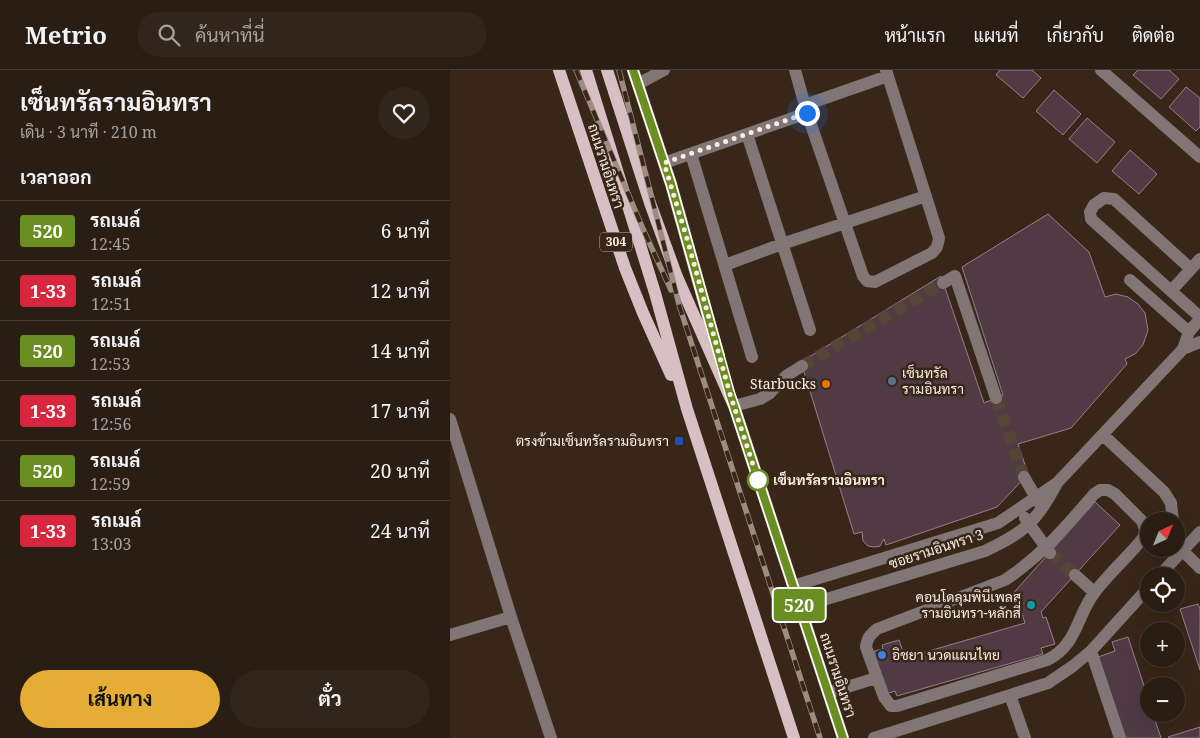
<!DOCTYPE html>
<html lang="th">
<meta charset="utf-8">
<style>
:root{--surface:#2a1d13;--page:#32261c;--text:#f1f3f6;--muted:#a5a2a0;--line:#463b33;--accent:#e5ad35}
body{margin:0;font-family:"Noto Serif",Sarabun,serif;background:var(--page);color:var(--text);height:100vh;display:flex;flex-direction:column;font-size:19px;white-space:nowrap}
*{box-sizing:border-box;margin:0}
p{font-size:16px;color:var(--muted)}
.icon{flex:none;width:28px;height:28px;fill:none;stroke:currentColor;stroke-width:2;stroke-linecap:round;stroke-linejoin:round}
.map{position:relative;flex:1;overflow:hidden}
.panel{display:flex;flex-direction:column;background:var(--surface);width:450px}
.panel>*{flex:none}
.badge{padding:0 10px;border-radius:4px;font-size:18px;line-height:32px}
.needle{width:32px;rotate:43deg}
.tools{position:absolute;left:690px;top:442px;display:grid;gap:10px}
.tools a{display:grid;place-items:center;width:45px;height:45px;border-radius:50%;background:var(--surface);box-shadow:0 5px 20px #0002,0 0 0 1px var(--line);font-size:25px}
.you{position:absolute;width:25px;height:25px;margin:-12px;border:4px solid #fff;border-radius:50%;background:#1a73e8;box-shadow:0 0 0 8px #1a73e833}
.map>.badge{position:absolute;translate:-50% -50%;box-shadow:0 0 0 2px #fff}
h2{padding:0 20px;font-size:19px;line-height:45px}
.round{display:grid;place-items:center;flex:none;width:52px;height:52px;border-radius:26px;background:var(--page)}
.summary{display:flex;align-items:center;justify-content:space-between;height:85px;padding:0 20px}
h1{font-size:24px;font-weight:700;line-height:38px}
.button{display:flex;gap:10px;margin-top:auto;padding:10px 20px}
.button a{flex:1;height:58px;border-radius:30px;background:var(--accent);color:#111;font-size:20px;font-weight:700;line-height:58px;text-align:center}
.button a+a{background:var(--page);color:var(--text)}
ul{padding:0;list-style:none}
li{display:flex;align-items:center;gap:15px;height:60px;padding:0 20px;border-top:1px solid var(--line)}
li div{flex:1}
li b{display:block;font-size:19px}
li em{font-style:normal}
li .badge{min-width:55px;font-weight:700;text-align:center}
header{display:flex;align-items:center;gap:30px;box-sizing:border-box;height:70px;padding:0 25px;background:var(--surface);border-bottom:1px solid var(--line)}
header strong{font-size:24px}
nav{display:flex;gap:28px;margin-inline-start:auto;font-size:18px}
.search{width:350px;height:45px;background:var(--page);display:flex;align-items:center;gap:12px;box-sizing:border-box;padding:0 18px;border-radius:28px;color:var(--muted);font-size:19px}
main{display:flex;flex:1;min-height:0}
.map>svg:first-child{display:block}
.building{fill:#503b45;stroke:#977e8a}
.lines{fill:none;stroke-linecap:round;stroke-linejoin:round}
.minor-tunnel{stroke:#554537;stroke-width:12;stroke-dasharray:12 6;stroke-linecap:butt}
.minor{stroke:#817576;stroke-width:12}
.major{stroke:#d8bfc3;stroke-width:12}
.rail-casing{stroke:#9b8d81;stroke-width:5.5}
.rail{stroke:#382719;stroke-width:4;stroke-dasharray:11;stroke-linecap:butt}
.line-casing{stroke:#fff;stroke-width:11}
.line{stroke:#6b8e23;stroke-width:8}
.walk{stroke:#f9ede4;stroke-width:5;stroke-dasharray:0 9}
.service-dot{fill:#5c6f8a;stroke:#382719;stroke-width:2}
.food-dot{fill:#e8710a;stroke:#382719;stroke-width:2}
.transit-dot{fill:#1a4fb4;stroke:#382719;stroke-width:2}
.stop-dot{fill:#fff;stroke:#6b8e23;stroke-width:2.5}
.culture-dot{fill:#0f9aa8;stroke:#382719;stroke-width:2}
.shop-dot{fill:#3f7fe0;stroke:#382719;stroke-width:2}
.labels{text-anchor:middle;stroke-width:5;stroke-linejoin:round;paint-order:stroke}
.shield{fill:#382719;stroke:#bfb2a7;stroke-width:1}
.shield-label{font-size:12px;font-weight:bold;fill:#f9ede4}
.street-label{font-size:14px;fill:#f9ede4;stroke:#382719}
.poi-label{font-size:14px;fill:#f9ede4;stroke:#382719;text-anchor:end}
.stop-label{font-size:14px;font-weight:bold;fill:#f9ede4;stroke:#382719;text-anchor:start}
</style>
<header>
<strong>Metrio</strong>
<div class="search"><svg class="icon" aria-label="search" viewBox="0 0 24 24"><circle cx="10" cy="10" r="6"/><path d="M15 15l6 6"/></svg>ค้นหาที่นี่</div>
<nav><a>หน้าแรก</a><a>แผนที่</a><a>เกี่ยวกับ</a><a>ติดต่อ</a></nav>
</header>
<main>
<section class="panel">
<div class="summary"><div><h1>เซ็นทรัลรามอินทรา</h1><p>เดิน · 3 นาที · 210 m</p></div><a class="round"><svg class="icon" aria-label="heart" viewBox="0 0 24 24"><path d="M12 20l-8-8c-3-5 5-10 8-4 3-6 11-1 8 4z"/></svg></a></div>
<h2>เวลาออก</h2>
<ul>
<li><span class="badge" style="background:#6b8e23;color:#fff">520</span><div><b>รถเมล์</b><p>12:45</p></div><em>6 นาที</em></li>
<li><span class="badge" style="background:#d7263d;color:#fff">1-33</span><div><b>รถเมล์</b><p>12:51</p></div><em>12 นาที</em></li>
<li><span class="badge" style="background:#6b8e23;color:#fff">520</span><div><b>รถเมล์</b><p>12:53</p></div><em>14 นาที</em></li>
<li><span class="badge" style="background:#d7263d;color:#fff">1-33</span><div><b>รถเมล์</b><p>12:56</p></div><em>17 นาที</em></li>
<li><span class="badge" style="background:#6b8e23;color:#fff">520</span><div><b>รถเมล์</b><p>12:59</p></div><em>20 นาที</em></li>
<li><span class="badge" style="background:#d7263d;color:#fff">1-33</span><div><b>รถเมล์</b><p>13:03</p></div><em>24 นาที</em></li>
</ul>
<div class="button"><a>เส้นทาง</a><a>ตั๋ว</a></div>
</section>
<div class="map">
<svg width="750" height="668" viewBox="0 0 750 668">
<rect width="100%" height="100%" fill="#382719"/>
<path class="building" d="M550,0H582L591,8L573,28L546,5Z
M688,0H719L729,9L711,29L683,5Z
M736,17L750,28V57L746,61L719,37Z
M604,20L631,44L613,65L586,41Z
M637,48L665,72L647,93L619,69Z
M680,80L707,104L689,124L662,101Z
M598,144L639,182L655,227L666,224L678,227L688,234L695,243L698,260L693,275L685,284L675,289L677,294L621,358L568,374L578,404L547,437L436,475L434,469L430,476L425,477L418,476L413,471L412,462L404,464L351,292L491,206L534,333L553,325L512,197Z
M645,432L670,455L591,542L593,548L596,547L605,574L591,578L593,584L447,626L445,621L436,624L424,581L433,579L432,575L449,570L455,588L575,553L571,541L558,529Z
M748,534L750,539V600L730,539Z
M678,567L699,631V644H703L711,668H675L648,587L665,581L662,572Z
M750,657V668H719L718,667Z"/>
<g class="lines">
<path class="minor-tunnel" d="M352,296L493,213
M546,328L574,407
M600,483L625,505"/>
<path class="minor" d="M345,0L357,43L413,206L417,211L425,212L482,183L487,177L489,168L436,0
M651,0L750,87
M188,14L214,0
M355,35L438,6
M297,64L360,260
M241,84L302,287
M214,93L357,43
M275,195L332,174L476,126
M741,199L664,129L654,128L644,135L640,142L641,149L750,247
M680,210L739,262
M493,213L505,206L546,328
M721,221L750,189
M733,279L750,272
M284,336L310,329L320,323L336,306L352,296
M0,349L61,547L101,668
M653,365L714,422L721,433L723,451
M574,407L589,433
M650,420H658L665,424L692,451L695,459L694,467C679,486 660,502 645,522C626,546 628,575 597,590L447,636H441L434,627L416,577C417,568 420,565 427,559L555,510C591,486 617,456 644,424Z
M575,448L600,483
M733,481L750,498
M625,505L644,522
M709,506L750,462
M343,516L548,453L607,413L733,279L739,262L750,249
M350,537L535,481C573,463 586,453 606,415
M0,565L61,547
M641,581L670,668
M378,623L426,608
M560,625L575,668
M424,668L598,613L623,596L641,581L699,517"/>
<path class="major" d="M109,0L175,198L193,243L221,305
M136,0L205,223L237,339L344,668
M157,0L200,133L227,207L284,336L393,668
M183,0L221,114L269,286"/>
<g class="rail-casing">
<path id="rail" d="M126,0L193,159L221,220
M169,0L230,238L370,668"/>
</g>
<use href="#rail" class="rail"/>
</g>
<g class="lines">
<g class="line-casing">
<path id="line" d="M183,0L221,114L280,324L393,668"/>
</g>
<use href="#line" class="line"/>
<path class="walk" d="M308,410L280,324L238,172L214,93L357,43"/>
</g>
<circle class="service-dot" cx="442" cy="311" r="5"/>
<circle class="food-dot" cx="376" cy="314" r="5"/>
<rect class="transit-dot" x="224" y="366" width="10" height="10" rx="2.5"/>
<circle class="stop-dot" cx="308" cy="410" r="10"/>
<circle class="culture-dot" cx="581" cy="535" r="5"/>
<circle class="shop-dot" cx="432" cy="585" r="5"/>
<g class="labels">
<rect class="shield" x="150" y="162.5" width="32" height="19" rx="4"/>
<g class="shield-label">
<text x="166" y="176">304</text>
</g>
<g class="street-label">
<text transform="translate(156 96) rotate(72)" y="5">ถนนรามอินทรา</text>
<text transform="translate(486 479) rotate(-18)" y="5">ซอยรามอินทรา 3</text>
<text transform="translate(388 605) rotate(72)" y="5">ถนนรามอินทรา</text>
</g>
<g class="poi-label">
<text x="452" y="308" text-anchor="start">เซ็นทรัล<tspan x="452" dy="16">รามอินทรา</tspan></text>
<text x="366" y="319">Starbucks</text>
<text x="219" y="376">ตรงข้ามเซ็นทรัลรามอินทรา</text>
<text x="571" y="532">คอนโดลุมพินีเพลส<tspan x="571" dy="16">รามอินทรา-หลักสี่</tspan></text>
<text x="442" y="590" text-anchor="start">อิชยา นวดแผนไทย</text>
</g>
<g class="stop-label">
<text x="323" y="415">เซ็นทรัลรามอินทรา</text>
</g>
</g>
</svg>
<div class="tools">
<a><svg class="needle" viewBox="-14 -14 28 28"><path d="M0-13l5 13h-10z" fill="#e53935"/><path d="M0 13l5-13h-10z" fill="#a5a2a0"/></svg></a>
<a><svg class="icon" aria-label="locate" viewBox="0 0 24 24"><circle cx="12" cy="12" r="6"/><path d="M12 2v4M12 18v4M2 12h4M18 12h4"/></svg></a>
<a>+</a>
<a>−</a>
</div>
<div class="you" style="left:357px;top:43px"></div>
<b class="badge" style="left:349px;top:535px;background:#6b8e23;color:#fff">520</b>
</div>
</main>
